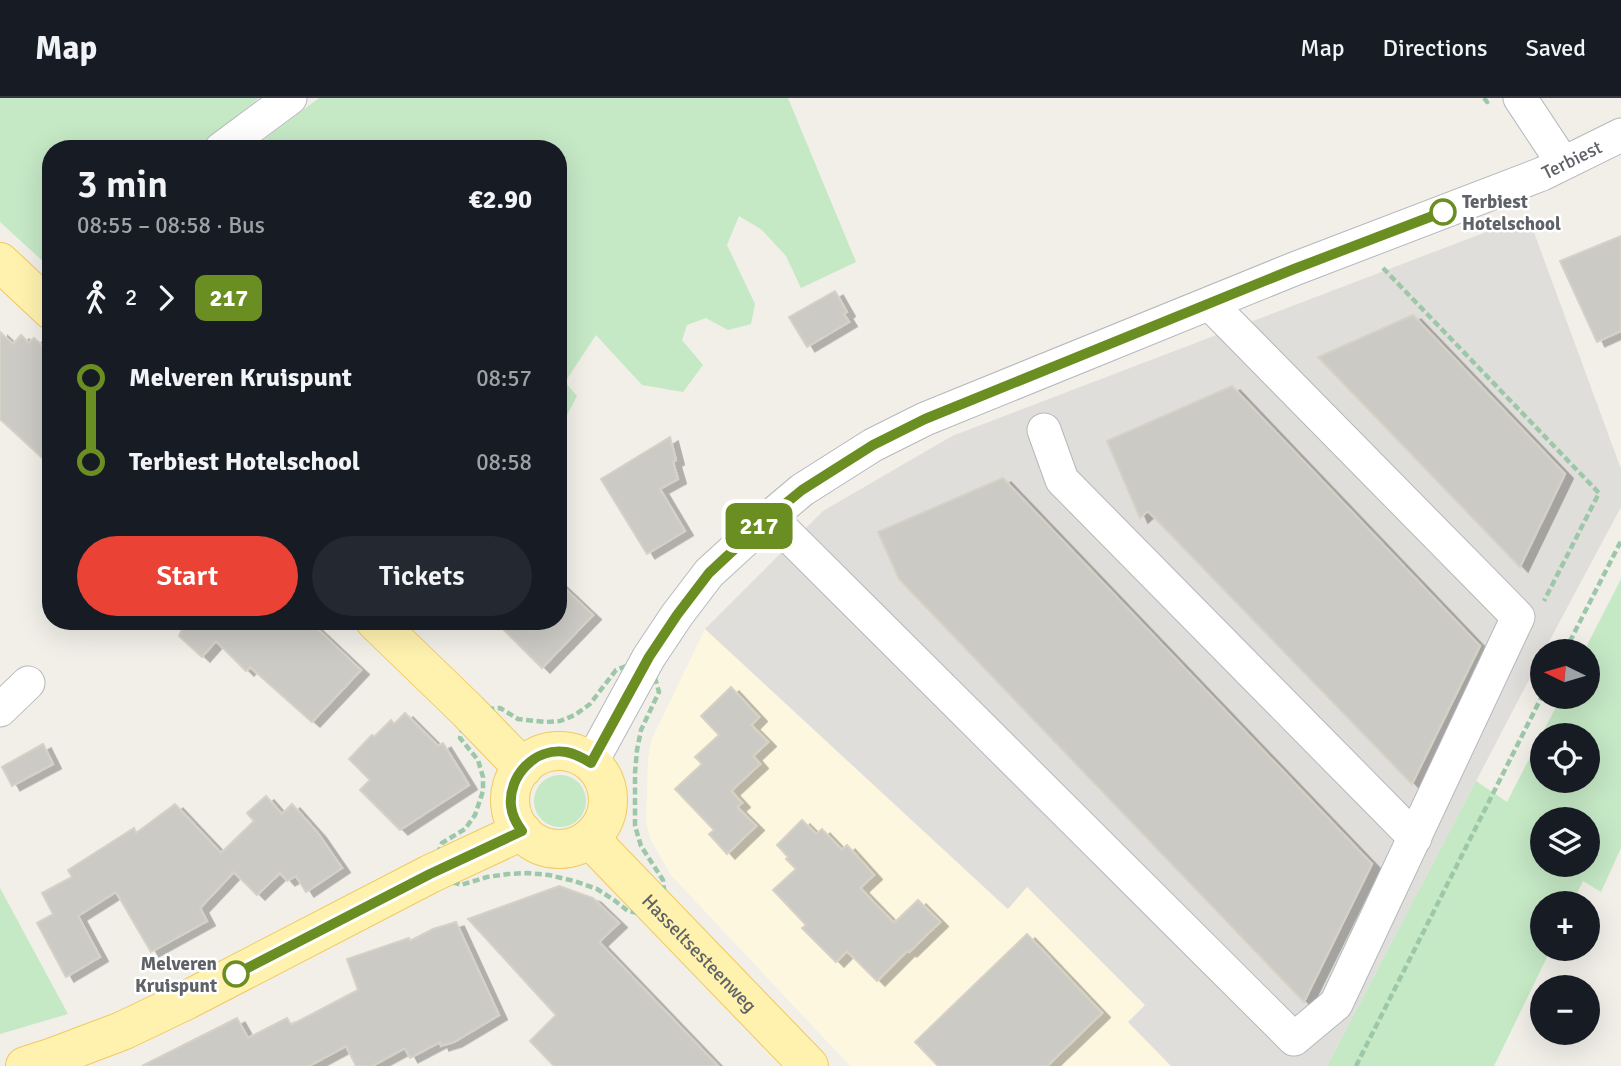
<!DOCTYPE html>
<meta charset="utf-8">
<style>
:root{--surface:#171b24;--page:#242831;--text:#f1f3f6;--muted:#9ea1a6;--line:#363941;--accent:#ea4335}
body{margin:0;font-family:Signika,sans-serif;background:var(--page);color:var(--text);height:100vh;display:flex;flex-direction:column;font-size:26px;white-space:nowrap}
*{box-sizing:border-box;margin:0}
p{font-size:23px;color:var(--muted)}
.icon{flex:none;width:38px;height:38px;fill:none;stroke:currentColor;stroke-width:2;stroke-linecap:round;stroke-linejoin:round}
.map{position:relative;flex:1;overflow:hidden}
.drawer{position:absolute;left:42px;top:42px;width:525px;height:490px;display:flex;flex-direction:column;background:var(--surface);border-radius:28px;box-shadow:0 7px 28px #0002}
.drawer>*{flex:none}
.badge{padding:0 14px;border-radius:10px;font-size:24px;line-height:46px}
.needle{width:46px;rotate:275deg}
.buttons{position:absolute;left:1530px;top:541px;display:grid;gap:14px}
.buttons a{display:grid;place-items:center;width:70px;height:70px;border-radius:50%;background:var(--surface);box-shadow:0 7px 28px #0002;font-size:35px}
.map>.badge{position:absolute;translate:-50% -50%;box-shadow:0 0 0 4px #fff}
.legs{display:flex;align-items:center;gap:10px;height:77px;padding:0 35px;font-size:23px}
.legs p{margin-inline-start:auto}
.headline{display:flex;align-items:center;justify-content:space-between;height:119px;padding:0 35px}
h1{font-size:38px;font-weight:600;line-height:52px}
.cta{display:flex;gap:14px;margin-top:auto;padding:14px 35px}
.cta a{flex:1;height:80px;border-radius:42px;background:var(--accent);color:#fff;font-size:28px;font-weight:600;line-height:80px;text-align:center}
.cta a+a{background:var(--page);color:var(--text)}
ul{padding:0 35px;list-style:none}
li{display:flex;align-items:center;gap:24px;height:84px;font-size:26px}
li i{display:grid;place-items:center;width:10px;height:100%;margin:0 9px;background:currentColor}
li i::after{content:'';width:18px;height:18px;margin:-9px;border:5px solid;border-radius:50%;background:var(--surface)}
li p{margin-inline-start:auto}
li:first-child i{background:linear-gradient(#0000 50%,currentColor 0)}
li:last-child i{background:linear-gradient(currentColor 50%,#0000 0)}
header{display:flex;align-items:center;gap:42px;box-sizing:border-box;height:98px;padding:0 35px;background:var(--surface);border-bottom:2px solid var(--line)}
header strong{font-size:33px}
nav{display:flex;gap:38px;margin-inline-start:auto;font-size:24px}
.map>svg:first-child{display:block}
.commercial{fill:#fef7e0}
.industrial{fill:#e0deda}
.green{fill:#c5e8c5;fill-rule:evenodd}
.building{fill:#cccac5;stroke:#d6d1c6;stroke-width:2;filter:url(#shadow)}
.lines{fill:none;stroke-linecap:round;stroke-linejoin:round}
.minor-casing{stroke:#b5b8bc;stroke-width:35}
.major-casing{stroke:#f2c960;stroke-width:40}
.path{stroke:#9cc7a9;stroke-width:4.5;stroke-dasharray:7 3.5;stroke-linecap:butt}
.minor{stroke:#fff;stroke-width:33}
.major{stroke:#fff2af;stroke-width:38}
.line-1-casing{stroke:#fff;stroke-width:16}
.line-1{stroke:#6b8e23;stroke-width:10}
.stop-1-dot{fill:#fff;stroke:#6b8e23;stroke-width:3.5}
.labels{text-anchor:middle;stroke-width:5;stroke-linejoin:round;paint-order:stroke}
.street-label{font-size:19px;fill:#5f6368;stroke:#fff}
.stop-label{font-size:19px;font-weight:bold;fill:#5f6368;stroke:#fff;text-anchor:start}
</style>
<header>
<strong>Map</strong>
<nav><a>Map</a><a>Directions</a><a>Saved</a></nav>
</header>
<div class="map">
<svg width="1621" height="968" viewBox="0 0 1621 968">
<defs>
<filter id="shadow"><feDropShadow dx="8" dy="4.5" stdDeviation="0" flood-color="#0004"/></filter>
</defs>
<rect width="100%" height="100%" fill="#f1efe8"/>
<path class="commercial" d="M705,531L1007,811L1027,788L1146,908L1128,924L1171,968H850L671,777L651,742L646,725L648,662L651,643Z"/>
<path class="industrial" d="M1528,118L1621,371V409L1544,553H1542V557L1327,968H1171L1128,924L1145,907L1027,789L1008,811L705,531L823,413L952,338Z"/>
<path class="green" d="M0,0H259L196,51H51V164L47,167L0,124Z
M319,0H788L856,164L801,190L786,158L762,132L739,118L727,147L755,206L751,226L728,232L706,220L687,227L682,242L703,267L683,294L642,287L596,237L565,284L577,298L558,334V51H251Z
M1621,481V750L1601,794L1583,783L1572,805H1542V850L1551,851L1494,968H1327L1476,683L1507,704L1561,599L1587,598V553H1584ZM1587,637V682H1542V637ZM1587,721V766H1542V721Z
M534 703a26 26 0 1 1 52 0a26 26 0 1 1-52 0Z
M0,790L68,916L0,936Z"/>
<path class="building" d="M1621,138V233L1597,244L1560,163Z
M835,193L847,214L844,216L849,224L807,249L789,219Z
M1413,217L1565,376L1520,469L1318,259Z
M0,234L13,246L21,237L29,245L34,240L51,256V368L0,321Z
M1232,288L1480,548L1412,686L1148,413L1140,420L1107,343Z
M670,339L676,362L673,364L678,381L660,391L685,433L647,456L601,381Z
M1003,380L1372,766L1304,904L899,481L878,434Z
M558,484L593,517L542,570L495,523H558Z
M186,523H309L361,572L312,624L250,569L246,573L216,543L202,559L179,538Z
M731,589L759,619L751,627L768,644L753,658L760,666L731,693L742,705L737,709L756,728L727,756L709,736L714,732L675,691L702,666L695,659L719,637L701,618Z
M405,615L438,648L443,645L469,687L400,732L360,692L370,682L349,661L372,637L374,639L391,622L394,626Z
M43,646L53,666L12,688L2,669Z
M266,698L282,716L292,706L318,735L342,770L306,794L296,778L287,783L280,775L257,797L234,774L200,810L207,823L151,854L116,794L78,818L100,859L66,879L37,825L53,816L42,795L72,779L68,772L134,730L136,735L175,706L221,755L254,723L247,715Z
M802,722L816,736L822,731L842,752L847,747L874,777L860,790L894,825L918,802L940,824L909,854L907,853L877,883L847,853L836,864L802,830L806,827L773,792L796,771L786,761L788,759L777,747Z
M559,788L593,800L619,825L599,844L718,968H554L530,943L556,917L468,821Z
M456,824L499,917L454,944L441,948L440,944L410,960L405,950L372,968H356L346,948L309,968H142L237,920L248,940L287,920L291,927L358,892L347,861L409,840L410,843L433,831Z
M1027,836L1102,915L1047,968H938L915,944Z"/>
<g class="lines">
<g class="minor-casing">
<g id="minor">
<path d="M1520,0L1563,65"/>
<path d="M221,51L290,0"/>
<path d="M1044,332L1062,382L1415,740"/>
<path d="M770,419L1294,941L1336,906L1518,519L1210,206"/>
<path d="M0,612L28,585"/>
<path id="s1" d="M591,665L649,559L677,517L709,475L770,419L802,392L873,347L925,321L1294,171L1542,76L1621,37"/>
</g>
</g>
<g class="major-casing">
<g id="major">
<path d="M0,164L51,212"/>
<path d="M375,523L468,613L523,670"/>
<circle cx="559" cy="702" r="49"/>
<path id="s2" d="M590,741L809,968"/>
<path d="M25,968L53,959L122,933L187,902L430,776L522,733"/>
</g>
</g>
<path class="path" d="M1484,0L1487,4L1491,2
M1383,170L1599,395L1544,503
M1565,553L1621,443
M649,559L659,594L641,632L637,652L635,675V728L641,748L663,782L667,820L628,813L614,802L597,791L574,783L549,777L527,775L508,776L487,779L461,787L430,776L442,745L465,731L475,717L483,693V679L478,662L460,640L468,613L500,610L518,621L545,624L560,623L575,617L590,606L616,572Z
M1356,968L1542,598"/>
<use href="#minor" class="minor"/>
<use href="#major" class="major"/>
</g>
<g class="lines">
<g class="line-1-casing">
<path id="line-1" d="M236,876L430,776L522,733C516,725 512,718 511,708C508,678 535,649 566,654C576,656 583,660 591,665L649,559L677,517L709,475L769,419L802,392L873,347L925,321L1294,171L1443,114"/>
</g>
<use href="#line-1" class="line-1"/>
</g>
<g class="stop-1-dot">
<circle cx="1443" cy="114" r="12"/>
<circle cx="236" cy="876" r="12"/>
</g>
<g class="labels">
<g class="street-label">
<text dy="7" stroke="none"><textPath href="#s1" startOffset="1188">Terbiest</textPath></text>
<text dy="7" stroke="none"><textPath href="#s2" startOffset="158">Hasseltsesteenweg</textPath></text>
</g>
<g class="stop-label">
<text x="1462" y="110">Terbiest<tspan x="1462" dy="22">Hotelschool</tspan></text>
<text x="217" y="872" text-anchor="end">Melveren<tspan x="217" dy="22">Kruispunt</tspan></text>
</g>
</g>
</svg>
<div class="buttons">
<a><svg class="needle" viewBox="-14 -14 28 28"><path d="M0-13l5 13h-10z" fill="#e53935"/><path d="M0 13l5-13h-10z" fill="#9ea1a6"/></svg></a>
<a><svg class="icon" aria-label="locate" viewBox="0 0 24 24"><circle cx="12" cy="12" r="6"/><path d="M12 2v4M12 18v4M2 12h4M18 12h4"/></svg></a>
<a><svg class="icon" aria-label="layers" viewBox="0 0 24 24"><path d="M12 4l9 5-9 5-9-5zM3 14l9 5 9-5"/></svg></a>
<a>+</a>
<a>−</a>
</div>
<b class="badge" style="left:759px;top:428px;background:#6b8e23;color:#fff">217</b>
<section class="drawer">
<div class="headline"><div><h1>3 min</h1><p>08:55 – 08:58 · Bus</p></div><b>€2.90</b></div>
<div class="legs"><svg class="icon" aria-label="walk" viewBox="0 0 24 24"><circle cx="13" cy="4" r="2"/><path d="M13 8l-2 6 4 7M11 14l-3 7M7 12l3-4h3l4 4"/></svg>2<svg class="icon" aria-label="forward" viewBox="0 0 24 24"><path d="M9 5l7 7-7 7"/></svg><b class="badge" style="background:#6b8e23;color:#fff">217</b></div>
<ul>
<li><i style="color:#6b8e23"></i><b>Melveren Kruispunt</b><p>08:57</p></li>
<li><i style="color:#6b8e23"></i><b>Terbiest Hotelschool</b><p>08:58</p></li>
</ul>
<div class="cta"><a>Start</a><a>Tickets</a></div>
</section>
</div>
